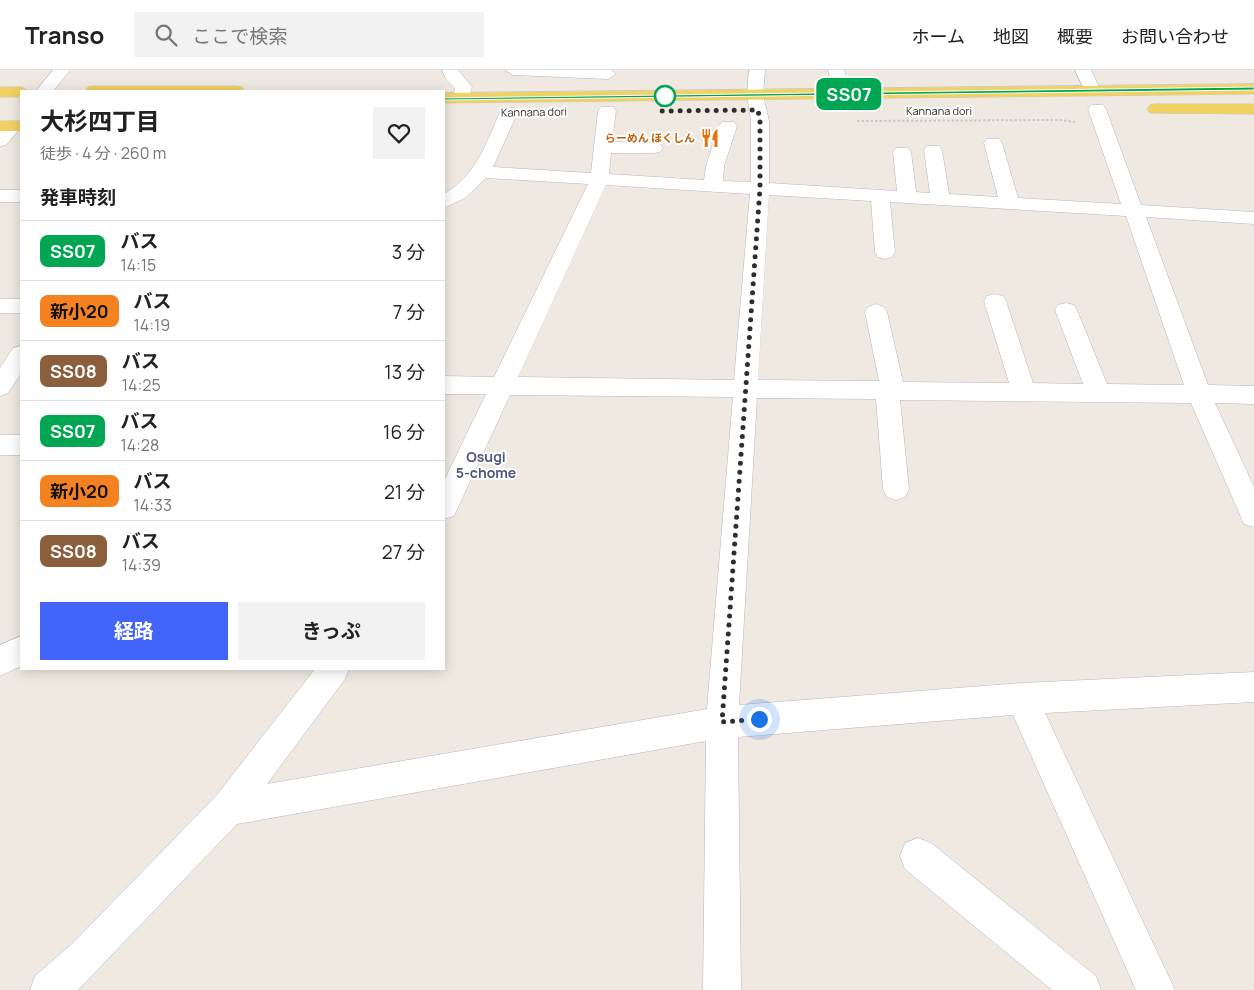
<!DOCTYPE html>
<html lang="ja">
<meta charset="utf-8">
<style>
:root{--surface:#fff;--page:#f2f2f2;--text:#222;--muted:#767676;--line:#e0e0e0;--accent:#4264fb}
body{margin:0;font-family:Manrope,"Noto Sans JP",sans-serif;background:var(--page);color:var(--text);height:100vh;display:flex;flex-direction:column;font-size:19px;white-space:nowrap}
*{box-sizing:border-box;margin:0}
p{font-size:16px;color:var(--muted)}
.icon{flex:none;width:28px;height:28px;fill:none;stroke:currentColor;stroke-width:2;stroke-linecap:round;stroke-linejoin:round}
.map{position:relative;flex:1;overflow:hidden}
.drawer{position:absolute;left:20px;top:20px;width:425px;height:580px;display:flex;flex-direction:column;background:var(--surface);border-radius:0px;box-shadow:0 2px 12px #0003}
.drawer>*{flex:none}
.badge{padding:0 10px;border-radius:8px;font-size:18px;line-height:32px}
.you{position:absolute;width:25px;height:25px;margin:-12px;border:4px solid #fff;border-radius:50%;background:#1a73e8;box-shadow:0 0 0 8px #1a73e833}
.map>.badge{position:absolute;translate:-50% -50%;box-shadow:0 0 0 2px #fff}
h2{padding:0 20px;font-size:19px;line-height:45px}
.round{display:grid;place-items:center;flex:none;width:52px;height:52px;border-radius:0px;background:var(--page)}
.head{display:flex;align-items:center;justify-content:space-between;height:85px;padding:0 20px}
h1{font-size:24px;font-weight:700;line-height:38px}
.action{display:flex;gap:10px;margin-top:auto;padding:10px 20px}
.action a{flex:1;height:58px;border-radius:0px;background:var(--accent);color:#fff;font-size:20px;font-weight:700;line-height:58px;text-align:center}
.action a+a{background:var(--page);color:var(--text)}
ul{padding:0;list-style:none}
li{display:flex;align-items:center;gap:15px;height:60px;padding:0 20px;border-top:1px solid var(--line)}
li div{flex:1}
li b{display:block;font-size:19px}
li em{font-style:normal}
li .badge{min-width:55px;font-weight:700;text-align:center}
header{display:flex;align-items:center;gap:30px;box-sizing:border-box;height:70px;padding:0 25px;background:var(--surface);border-bottom:1px solid var(--line)}
header strong{font-size:24px}
nav{display:flex;gap:28px;margin-inline-start:auto;font-size:18px}
.search{width:350px;height:45px;background:var(--page);display:flex;align-items:center;gap:12px;box-sizing:border-box;padding:0 18px;border-radius:0px;color:var(--muted);font-size:19px}
.map>svg:first-child{display:block}
.lines{fill:none;stroke-linecap:round;stroke-linejoin:round}
.minor-casing{stroke:#b4b7c1;stroke-width:1}
.major-casing{stroke:#c9c9c9;stroke-width:1}
.path{stroke:#c9c9c9;stroke-width:2;stroke-dasharray:2.5 2;stroke-linecap:butt}
.minor{fill:#fff;fill-rule:evenodd}
.major{fill:#f2d163;fill-rule:evenodd}
.line{fill:#00a651;stroke:#fff}
.walk{stroke:#2e2e2e;stroke-width:5;stroke-dasharray:0 9}
.stop-dot{fill:#fff;stroke:#00a651;stroke-width:2.5}
.labels{text-anchor:middle;stroke-width:4;stroke-linejoin:round;paint-order:stroke}
.far-street-label{font-size:11px;fill:#2e2e2e;stroke:#fff}
.far-food-label{font-size:11px;font-weight:bold;fill:#c56008;stroke:#fff;text-anchor:end}
.neighbourhood-label{font-size:14px;font-weight:bold;fill:#4d5680;stroke:#fff}
</style>
<header>
<strong>Transo</strong>
<div class="search"><svg class="icon" aria-label="search" viewBox="0 0 24 24"><circle cx="10" cy="10" r="6"/><path d="M15 15l6 6"/></svg>ここで検索</div>
<nav><a>ホーム</a><a>地図</a><a>概要</a><a>お問い合わせ</a></nav>
</header>
<div class="map">
<svg width="1254" height="920" viewBox="0 0 1254 920">
<rect width="100%" height="100%" fill="#efe9e1"/>
<g class="lines">
<g class="minor-casing">
<path id="minor" d="M53,0H70L53,21H36Z
M442,0H458L472,17L467,32H455L453,28L455,18L446,9Z
M505,0H611L616,4L608,9L513,5Z
M749,0H765L763,25L769,51V113L897,121L893,82L896,78H908L911,82L916,122L930,123L924,80L927,76H939L942,80L949,124L998,127L984,73L987,69H999L1002,73L1018,128L1121,134L1088,39L1091,35H1103L1106,39L1141,135L1254,142V154L1146,147L1208,315L1254,316V334L1215,333L1254,417V457L1244,454L1191,333L900,330L909,419L905,427L896,430L887,427L883,419L876,329L757,328L739,635L1022,613L1254,602V632L1045,643L1175,920H1136L1013,645L738,667L741,920H703L706,671L237,754L78,920H30L35,906L73,873L216,726L315,599H349L345,609L267,714L707,639L733,327L510,325L454,446L444,449V411L486,324H444V306L494,307L588,114L486,108L465,128L444,138V124C476,106 486,74 500,42L503,38H515L518,42L493,97L591,103L598,41L601,37H613L616,41L612,72L654,73L660,74L663,78L660,82L654,83H611L609,104L704,110L706,96L719,56L722,52H734L737,56L724,96L723,111L751,112V51L747,25ZM606,115L750,124L734,310L518,307ZM769,125L871,131L875,182L878,187L885,189L892,187L895,182L890,132L1126,146L1184,315L1107,314L1077,240L1074,235L1066,233L1058,235L1055,240L1083,314L1033,313L1006,231L1003,226L995,224L987,226L984,231L1009,313L903,312L887,242L884,237L876,234L868,237L865,242L879,311L758,310Z
M828,0H844L851,24L849,28H837Z
M1075,0H1091L1101,21L1099,25H1087Z
M13,51L19,52L21,57L6,75L0,76V60L7,52Z
M0,120H21V132H0Z
M0,229H21V243H0Z
M21,276V303L8,323L0,326V298L13,278Z
M0,365H21V385H0Z
M21,566V596L0,606V575Z
M918,768L931,773L1096,906L1101,920H1052L905,799L900,786L905,773Z"/>
</g>
<g class="major-casing">
<path id="major" d="M1254,14V24L444,33V23Z
M94,16H236L242,17L244,21H86L88,17Z
M0,17H21L29,21H21V27H0Z
M1156,34H1254V44L1150,43L1147,39L1150,35Z
M0,51H21V61H0Z"/>
</g>
<path class="path" d="M857,51L1061,50L1075,52"/>
<use href="#minor" class="minor"/>
<use href="#major" class="major"/>
</g>
<path class="line" d="M1254,17V20L444,30L441,28Z"/>
<g class="lines">
<path class="walk" d="M665,26L660,41L758,40L760,51V118L722,652L759,649"/>
</g>
<defs>
<g id="restaurant-bare" transform="scale(1.5)"><path d="M-5-6h1v4h1v-4h1v4h1v-4h1v5L-1.5 .5V6h-2V.5L-5-1ZM5-6V6H3V1.5H1.5Q1.5-4 5-6Z" fill="#e8710a" stroke="#fff" stroke-width="2.5" paint-order="stroke"/></g>
</defs>
<g fill-rule="evenodd">
<use href="#restaurant-bare" x="710" y="68"/>
</g>
<circle class="stop-dot" cx="665" cy="26" r="10"/>
<g class="labels">
<g class="far-street-label">
<text x="939" y="45">Kannana dori</text>
<text transform="translate(534 42) rotate(-1)" y="4">Kannana dori</text>
</g>
<g class="far-food-label">
<text x="695" y="72">らーめん ほくしん</text>
</g>
<g class="neighbourhood-label">
<text x="486" y="392">Osugi<tspan x="486" dy="16">5-chome</tspan></text>
</g>
</g>
</svg>
<div class="you" style="left:759px;top:649px"></div>
<b class="badge" style="left:849px;top:24px;background:#00a651;color:#fff">SS07</b>
<section class="drawer">
<div class="head"><div><h1>大杉四丁目</h1><p>徒歩 · 4 分 · 260 m</p></div><a class="round"><svg class="icon" aria-label="heart" viewBox="0 0 24 24"><path d="M12 20l-8-8c-3-5 5-10 8-4 3-6 11-1 8 4z"/></svg></a></div>
<h2>発車時刻</h2>
<ul>
<li><span class="badge" style="background:#00a651;color:#fff">SS07</span><div><b>バス</b><p>14:15</p></div><em>3 分</em></li>
<li><span class="badge" style="background:#f58220;color:#111">新小20</span><div><b>バス</b><p>14:19</p></div><em>7 分</em></li>
<li><span class="badge" style="background:#8b5e3c;color:#fff">SS08</span><div><b>バス</b><p>14:25</p></div><em>13 分</em></li>
<li><span class="badge" style="background:#00a651;color:#fff">SS07</span><div><b>バス</b><p>14:28</p></div><em>16 分</em></li>
<li><span class="badge" style="background:#f58220;color:#111">新小20</span><div><b>バス</b><p>14:33</p></div><em>21 分</em></li>
<li><span class="badge" style="background:#8b5e3c;color:#fff">SS08</span><div><b>バス</b><p>14:39</p></div><em>27 分</em></li>
</ul>
<div class="action"><a>経路</a><a>きっぷ</a></div>
</section>
</div>
